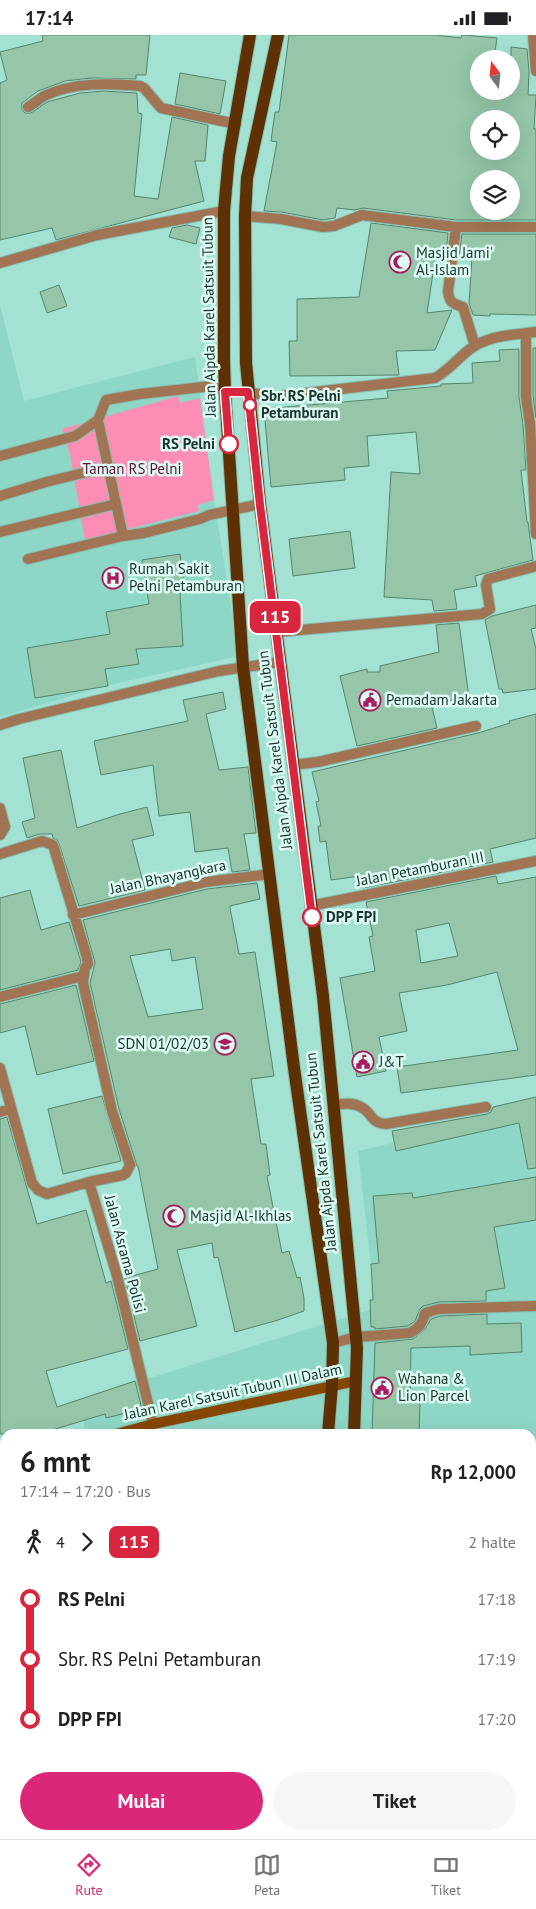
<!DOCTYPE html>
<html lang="id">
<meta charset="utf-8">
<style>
:root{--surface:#fff;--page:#f6f6f6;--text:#202124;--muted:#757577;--line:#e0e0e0;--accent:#db2777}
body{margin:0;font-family:"PT Sans",sans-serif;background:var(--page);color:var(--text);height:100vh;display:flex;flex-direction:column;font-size:19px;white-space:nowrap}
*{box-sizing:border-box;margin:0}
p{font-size:16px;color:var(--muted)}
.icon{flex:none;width:28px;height:28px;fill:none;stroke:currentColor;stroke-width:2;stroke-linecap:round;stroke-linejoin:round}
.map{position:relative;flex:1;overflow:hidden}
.side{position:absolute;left:0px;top:1394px;width:536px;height:411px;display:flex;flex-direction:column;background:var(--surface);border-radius:15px 15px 0 0;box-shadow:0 5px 20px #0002}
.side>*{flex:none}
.badge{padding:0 10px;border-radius:8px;font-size:18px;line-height:32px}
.needle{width:32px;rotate:345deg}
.buttons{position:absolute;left:470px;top:15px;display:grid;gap:10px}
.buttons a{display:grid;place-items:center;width:50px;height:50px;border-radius:50%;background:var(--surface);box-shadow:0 5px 20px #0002;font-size:25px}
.map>.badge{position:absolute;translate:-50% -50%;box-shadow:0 0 0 2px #fff}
.legs{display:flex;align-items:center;gap:8px;height:55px;padding:0 20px;font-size:16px}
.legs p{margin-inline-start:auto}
.head{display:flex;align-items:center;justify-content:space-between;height:85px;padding:0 20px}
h1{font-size:28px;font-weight:600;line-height:38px}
.primary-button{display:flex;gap:10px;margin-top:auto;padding:10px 20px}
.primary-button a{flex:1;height:58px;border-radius:30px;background:var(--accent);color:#fff;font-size:20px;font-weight:600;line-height:58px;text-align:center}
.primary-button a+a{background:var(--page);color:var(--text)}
ul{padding:0 20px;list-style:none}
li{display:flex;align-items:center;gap:18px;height:60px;font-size:19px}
li i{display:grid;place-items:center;width:8px;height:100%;margin:0 6px;background:currentColor}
li i::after{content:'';width:12px;height:12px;margin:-6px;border:4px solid;border-radius:50%;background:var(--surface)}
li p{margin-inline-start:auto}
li:first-child i{background:linear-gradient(#0000 50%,currentColor 0)}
li:last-child i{background:linear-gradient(currentColor 50%,#0000 0)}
.status{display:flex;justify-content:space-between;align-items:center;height:35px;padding:0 25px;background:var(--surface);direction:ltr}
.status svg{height:14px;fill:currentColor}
.menu{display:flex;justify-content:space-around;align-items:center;height:70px;border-top:1px solid var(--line);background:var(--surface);font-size:14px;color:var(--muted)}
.menu a{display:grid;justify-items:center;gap:2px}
.menu .selected{color:var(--accent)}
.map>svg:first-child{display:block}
.built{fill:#8ed6c6}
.green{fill:#fd8db4}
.building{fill:#95c6a9;stroke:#56856b;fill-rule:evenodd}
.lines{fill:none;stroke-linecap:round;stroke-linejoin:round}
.lane-casing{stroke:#88beb2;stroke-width:12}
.street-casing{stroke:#88beb2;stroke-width:12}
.secondary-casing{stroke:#88beb2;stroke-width:12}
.primary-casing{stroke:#88beb2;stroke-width:14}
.lane{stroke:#a17553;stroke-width:10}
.street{stroke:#a17553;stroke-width:10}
.secondary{stroke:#854600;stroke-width:10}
.primary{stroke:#5d3104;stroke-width:12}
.line-1-casing{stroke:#fff;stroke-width:11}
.line-1{stroke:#d7263d;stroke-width:8}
.stop-1-dot{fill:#fff;stroke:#d7263d;stroke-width:2.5}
.labels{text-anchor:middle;stroke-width:5;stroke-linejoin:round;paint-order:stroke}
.poi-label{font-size:15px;fill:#1a332e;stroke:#ddfbf3;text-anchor:start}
.street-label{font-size:15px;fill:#1a332e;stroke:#ddfbf3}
.stop-label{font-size:15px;font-weight:bold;fill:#1a332e;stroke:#ddfbf3;text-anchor:start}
.park-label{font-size:15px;fill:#5f0f33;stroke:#ddfbf3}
</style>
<div class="status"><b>17:14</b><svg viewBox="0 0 49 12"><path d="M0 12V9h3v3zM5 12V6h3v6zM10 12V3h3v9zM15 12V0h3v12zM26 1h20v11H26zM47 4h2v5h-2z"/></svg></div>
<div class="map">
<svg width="536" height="1804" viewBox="0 0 536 1804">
<rect width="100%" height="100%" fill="#a3e1d3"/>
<path class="built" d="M0,270L24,366L195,322L214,465L239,621L101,652L0,682Z
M536,1074V1687L531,1689V1399H86L79,1365L376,1273L358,1116Z
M5,1546V1800H366V1804H0V1547Z"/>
<path class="green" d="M178,361L180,368L200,363L214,465L198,470L199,476L85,505L70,419L62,394Z"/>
<path class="building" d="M42,0H150L146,40H136V44L91,43L65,46L38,56L22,68V75L25,78H31L47,67L80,58L104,56L137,58L138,78L142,79L134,161L158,164L172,82L208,90L205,126H195L204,166L56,205L52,193L0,205V48L7,45L0,17L43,6Z
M289,0H435L461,3L462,0H464L497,3L494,24H479V56L511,58V12L527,14L529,37L528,60H536L534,94H536V185H456L363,173L355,175L337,173L335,183L323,185L282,177L264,176L277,107L271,106L275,77H279ZM479,84H511V116H479ZM479,144H511V176H479Z
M180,38L226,46L220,79L175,69Z
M371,188L448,198L446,219L436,218L427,278L452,275L435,315L396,316L399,340L290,341L289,306H297V264L359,262Z
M187,190L200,193L196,209L169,202L172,193Z
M462,199H536V280L490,279V281L473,280L469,268L472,222L459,221Z
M59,250L67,271L47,278L40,257Z
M533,313H536V383L533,361Z
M519,314V362L523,390L526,435H521L527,487H528L533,525L475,541L477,551L454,555L457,574L434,576L432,565L384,562L391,437L420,439L416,397L367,401L369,431L344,433L345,445L271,452L264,374L388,363L387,356L441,351V349L473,348L472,328L500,326L499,315Z
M350,496L355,533L293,541L289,504Z
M180,519L185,557L180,558L183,611L136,614L139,629L105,634L108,651L35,663L27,613L110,599L106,577L149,569L142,525Z
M536,570V593L531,594L536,614V654L503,658L502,654H499L485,585L492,581Z
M459,588L469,663L431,668L437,693L357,711L340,641L367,634V637H380V631L439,617L436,590Z
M223,657L226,674L206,679L219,735L248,732L256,798L244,799L250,835L232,837L228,813L195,817L190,777L159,781L153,730L101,740L94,706L188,686L183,665Z
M536,679V803L490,814L493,827L363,853L360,841L331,845L326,806L320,807L318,791H321L316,767L319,766L312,737L478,698L510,688L509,686Z
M61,715L77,793L120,779L147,772L154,800L132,805L145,855L79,871L58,806L53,803L52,799H40L27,803L22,787L35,783L23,723Z
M496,841L498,849L536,842V1040L401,1058L397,1032L518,1015L497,937L447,950L399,958L407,996L379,1002L386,1036L357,1042L340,943L375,936L369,902L373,901L366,867ZM449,888L458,921L421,928L416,895Z
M257,848L260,864L230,871V873L239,919L255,917L274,1041L251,1044L261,1109H266L270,1140L267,1141L282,1218L289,1216L297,1243L300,1242L304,1263V1276L275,1286L235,1297L218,1222L214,1223L212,1208L177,1215L197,1291L140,1306L125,1243L158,1234L138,1131H137L119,1074L90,948L95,928L83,885L207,854ZM170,914L172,926L195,922L203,974L148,982L130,921Z
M30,855L41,895L69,887L81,927L78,935L0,955V863Z
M76,950L94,1026L37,1040L25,991L0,998V969Z
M102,1061L121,1126L63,1139L48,1074Z
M536,1062V1133L528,1134L519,1088L396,1116L392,1096L487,1079L491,1077L493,1072Z
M7,1082L37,1189L86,1175L106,1248L111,1246L128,1314L46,1336L57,1372L135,1346L142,1374L106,1383L105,1379L39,1399H0V1084Z
M536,1142V1185L494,1192L505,1253L486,1256V1266L439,1267L423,1271L420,1274L415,1286L408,1291L375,1294V1292H371L370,1265H373L371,1229L379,1228L373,1161L412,1158L413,1163Z
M487,1279V1289L521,1288L522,1317L470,1320V1311L411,1313L410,1366H420L419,1399H372L375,1308L413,1304L425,1294L431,1284L440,1281Z"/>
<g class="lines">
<g class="lane-casing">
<path id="lane" d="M98,385L123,501L144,498L200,484L209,480L260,469
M0,421L75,401L98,385L106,365L140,359L212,351L225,357
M0,461L46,447L108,432
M0,497L116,469
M28,524L123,501
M0,690L19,684L219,636L280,627
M0,773L5,792L0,800
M333,1070C342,1069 352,1067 361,1072C373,1078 370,1088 386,1089L486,1072
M175,1804L188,1800"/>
</g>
<g class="street-casing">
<path id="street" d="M533,0L536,36
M28,72C34,69 39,64 44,61C73,47 109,48 140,51L144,53L161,73L236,89
M245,181L281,184L323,192L334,191L362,180L456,192H536
M456,192L448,257C450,269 453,268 463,272L475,311
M0,228L97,200L224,176
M526,298V362L530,389L536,499
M225,357H248L272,362L435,343C447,336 455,327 465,318C485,300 511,300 536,297
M277,597L482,579L490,574L486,550L488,544L536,531
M292,730L318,727L476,691
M0,819L42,806L53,810L86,919L88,929L85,933L83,948L112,1076L130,1130L126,1138L123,1140L89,1147
M310,871L536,826
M73,880L206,847L270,839
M0,962L83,941
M0,1033L32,1148L38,1155L47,1159L89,1147L117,1241L153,1389
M0,1077L11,1074
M333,1308L356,1302L410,1298C419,1293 423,1288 425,1278L439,1274L536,1271
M531,1538L536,1537
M0,1555L5,1554
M0,1636L5,1646
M531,1749L536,1748"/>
</g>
<g class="secondary-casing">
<path id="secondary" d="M116,1399L153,1389L356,1346
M0,1430L5,1429"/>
</g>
<g class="primary-casing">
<path id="primary" d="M250,0L229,121L224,176V327L225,357L243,632L294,1033L333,1308L332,1350L328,1399
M278,0L247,143L245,181L246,328L260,469L323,961L357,1313L354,1399
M257,1804L258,1800
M285,1804V1800"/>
</g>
<use href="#lane" class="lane"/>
<use href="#street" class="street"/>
<use href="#secondary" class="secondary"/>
<use href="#primary" class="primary"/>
</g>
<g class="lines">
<g class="line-1-casing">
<path id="line-1" d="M229,409L225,357H248L260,470L312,882"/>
</g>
<use href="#line-1" class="line-1"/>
</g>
<defs>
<g id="mosque-ring" transform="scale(1.125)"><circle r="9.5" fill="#ddfbf3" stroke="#a81c5d" stroke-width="1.5"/><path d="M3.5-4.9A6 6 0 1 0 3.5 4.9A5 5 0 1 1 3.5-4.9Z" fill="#a81c5d"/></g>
<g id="hospital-ring" transform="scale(1.125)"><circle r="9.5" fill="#ddfbf3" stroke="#a81c5d" stroke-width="1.5"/><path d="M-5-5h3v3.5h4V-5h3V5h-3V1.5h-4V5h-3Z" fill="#a81c5d"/></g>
<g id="civic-ring" transform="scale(1.125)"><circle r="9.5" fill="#ddfbf3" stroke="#a81c5d" stroke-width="1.5"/><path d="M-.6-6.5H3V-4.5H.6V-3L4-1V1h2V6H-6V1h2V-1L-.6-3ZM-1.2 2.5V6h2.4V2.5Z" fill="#a81c5d"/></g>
<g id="school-ring" transform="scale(1.125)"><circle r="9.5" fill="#ddfbf3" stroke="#a81c5d" stroke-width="1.5"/><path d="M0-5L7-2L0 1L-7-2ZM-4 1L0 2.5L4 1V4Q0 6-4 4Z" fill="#a81c5d"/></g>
</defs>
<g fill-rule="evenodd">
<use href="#mosque-ring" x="400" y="227"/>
<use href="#hospital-ring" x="113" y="543"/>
<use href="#civic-ring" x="370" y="665"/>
<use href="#school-ring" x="225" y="1009"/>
<use href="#civic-ring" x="363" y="1027"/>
<use href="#mosque-ring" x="174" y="1181"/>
<use href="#civic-ring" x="382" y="1353"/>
</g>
<g class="stop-1-dot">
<circle cx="250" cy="370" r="6"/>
<circle cx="229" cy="409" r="9"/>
<circle cx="312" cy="882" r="9"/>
</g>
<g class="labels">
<g class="poi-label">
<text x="416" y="223">Masjid Jami'<tspan x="416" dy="17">Al-Islam</tspan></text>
<text x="129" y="539">Rumah Sakit<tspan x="129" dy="17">Pelni Petamburan</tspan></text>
<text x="386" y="670">Pemadam Jakarta</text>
<text x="209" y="1014" text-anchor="end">SDN 01/02/03</text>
<text x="379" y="1032">J&amp;T</text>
<text x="190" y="1186">Masjid Al-Ikhlas</text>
<text x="398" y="1349">Wahana &amp;<tspan x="398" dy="17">Lion Parcel</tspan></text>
</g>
<g class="street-label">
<text transform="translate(209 282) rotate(-91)" y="5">Jalan Aipda Karel Satsuit Tubun</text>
<text transform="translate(275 715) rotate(-97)" y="5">Jalan Aipda Karel Satsuit Tubun</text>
<text transform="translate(420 834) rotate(-11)" y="5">Jalan Petamburan III</text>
<text transform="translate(168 842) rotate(-12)" y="5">Jalan Bhayangkara</text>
<text transform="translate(321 1117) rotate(-96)" y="5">Jalan Aipda Karel Satsuit Tubun</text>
<text transform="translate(125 1219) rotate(75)" y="5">Jalan Asrama Polisi</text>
<text transform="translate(233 1357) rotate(-12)" y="5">Jalan Karel Satsuit Tubun III Dalam</text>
</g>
<g class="stop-label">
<text x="261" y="366">Sbr. RS Pelni<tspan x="261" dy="17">Petamburan</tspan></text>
<text x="215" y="414" text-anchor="end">RS Pelni</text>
<text x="326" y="887">DPP FPI</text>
</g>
<g class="park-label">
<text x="132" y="439">Taman RS Pelni</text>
</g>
</g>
</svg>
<div class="buttons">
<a><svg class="needle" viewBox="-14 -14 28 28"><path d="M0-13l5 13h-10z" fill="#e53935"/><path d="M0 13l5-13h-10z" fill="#757577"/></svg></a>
<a><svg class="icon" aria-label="locate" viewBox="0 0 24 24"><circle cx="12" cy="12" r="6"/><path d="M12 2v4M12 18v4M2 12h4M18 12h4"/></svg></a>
<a><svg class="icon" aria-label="layers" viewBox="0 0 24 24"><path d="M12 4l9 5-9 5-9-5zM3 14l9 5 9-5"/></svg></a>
</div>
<b class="badge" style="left:275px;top:582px;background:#d7263d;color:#fff">115</b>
<section class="side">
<div class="head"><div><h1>6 mnt</h1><p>17:14 – 17:20 · Bus</p></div><b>Rp 12,000</b></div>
<div class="legs"><svg class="icon" aria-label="walk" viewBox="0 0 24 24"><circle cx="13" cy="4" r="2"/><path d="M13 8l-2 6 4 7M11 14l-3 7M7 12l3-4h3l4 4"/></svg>4<svg class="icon" aria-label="forward" viewBox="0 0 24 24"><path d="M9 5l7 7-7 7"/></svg><b class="badge" style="background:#d7263d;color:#fff">115</b><p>2 halte</p></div>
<ul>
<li><i style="color:#d7263d"></i><b>RS Pelni</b><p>17:18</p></li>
<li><i style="color:#d7263d"></i><span>Sbr. RS Pelni Petamburan</span><p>17:19</p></li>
<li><i style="color:#d7263d"></i><b>DPP FPI</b><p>17:20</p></li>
</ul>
<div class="primary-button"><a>Mulai</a><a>Tiket</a></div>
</section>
</div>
<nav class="menu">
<a class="selected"><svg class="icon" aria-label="directions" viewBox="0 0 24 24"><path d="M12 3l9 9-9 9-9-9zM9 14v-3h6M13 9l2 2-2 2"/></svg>Rute</a>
<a><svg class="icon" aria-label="map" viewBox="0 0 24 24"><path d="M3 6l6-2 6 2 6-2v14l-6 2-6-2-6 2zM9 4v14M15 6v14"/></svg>Peta</a>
<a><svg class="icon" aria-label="tickets" viewBox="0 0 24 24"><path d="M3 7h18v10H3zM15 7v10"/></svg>Tiket</a>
</nav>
